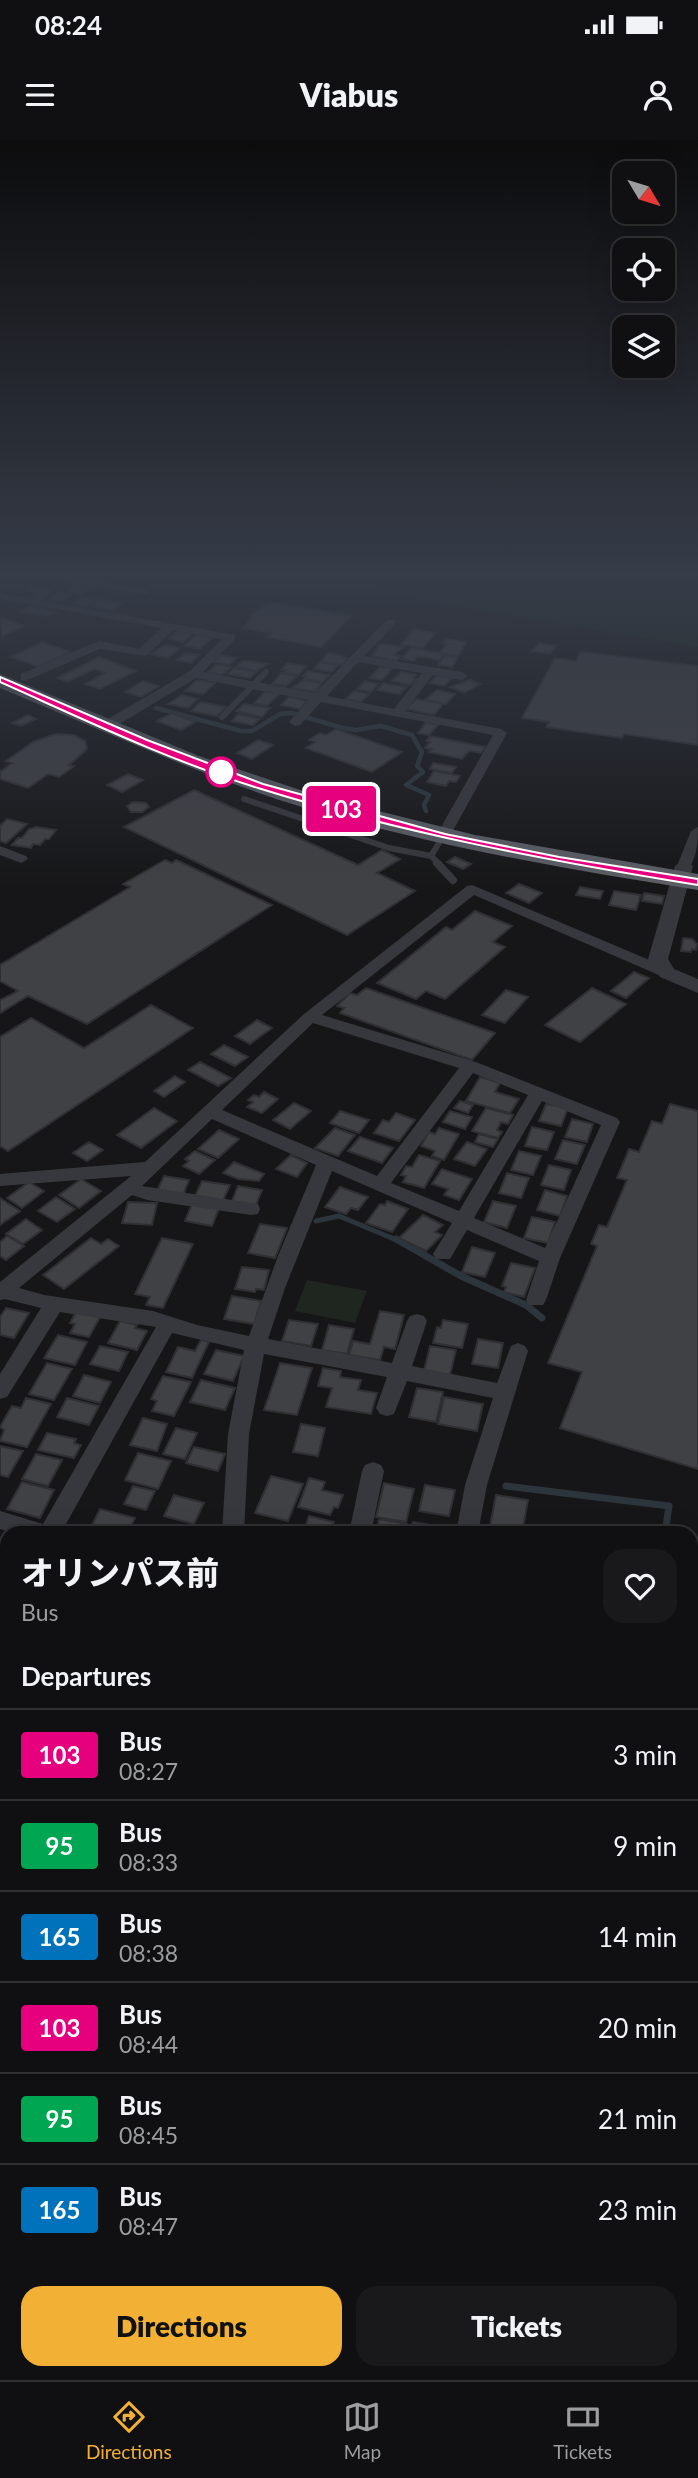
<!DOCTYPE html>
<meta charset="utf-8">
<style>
:root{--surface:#101012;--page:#19191b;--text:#f1f3f6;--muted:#9c9d9f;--line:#303032;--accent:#f2b134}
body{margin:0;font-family:Lato,"Noto Sans JP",sans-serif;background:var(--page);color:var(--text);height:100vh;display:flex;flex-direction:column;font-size:26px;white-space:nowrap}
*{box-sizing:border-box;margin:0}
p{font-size:23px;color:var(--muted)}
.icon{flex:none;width:38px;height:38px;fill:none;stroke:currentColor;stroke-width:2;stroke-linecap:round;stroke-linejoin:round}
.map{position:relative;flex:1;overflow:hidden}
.side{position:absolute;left:0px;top:1386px;width:698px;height:854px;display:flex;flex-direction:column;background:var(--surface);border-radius:21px 21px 0 0;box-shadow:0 7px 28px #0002,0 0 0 2px var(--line)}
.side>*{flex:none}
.badge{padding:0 14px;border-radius:5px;font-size:24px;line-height:46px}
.needle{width:46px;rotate:128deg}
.controls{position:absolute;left:612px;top:21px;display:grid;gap:14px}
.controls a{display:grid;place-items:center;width:63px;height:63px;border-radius:14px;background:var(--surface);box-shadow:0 7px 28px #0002,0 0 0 2px var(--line);font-size:35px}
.map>.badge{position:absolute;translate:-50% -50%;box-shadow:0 0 0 4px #fff}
h2{padding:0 21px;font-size:26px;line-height:63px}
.round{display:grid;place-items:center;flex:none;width:74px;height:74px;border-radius:21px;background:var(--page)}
.overview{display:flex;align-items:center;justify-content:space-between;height:119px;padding:0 21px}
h1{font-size:33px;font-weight:800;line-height:52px}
.button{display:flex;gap:14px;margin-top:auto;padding:14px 21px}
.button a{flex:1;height:80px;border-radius:21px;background:var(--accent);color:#111;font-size:28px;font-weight:800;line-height:80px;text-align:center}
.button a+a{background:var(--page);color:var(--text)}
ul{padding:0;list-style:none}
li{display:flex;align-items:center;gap:21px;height:91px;padding:0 21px;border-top:2px solid var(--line)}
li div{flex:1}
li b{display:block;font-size:26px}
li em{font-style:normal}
li .badge{min-width:77px;font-weight:700;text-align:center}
.status{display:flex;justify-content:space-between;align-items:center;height:49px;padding:0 35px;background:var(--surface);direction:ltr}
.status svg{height:19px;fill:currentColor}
header{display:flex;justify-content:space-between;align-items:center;height:91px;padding:0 21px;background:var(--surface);font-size:32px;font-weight:800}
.tab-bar{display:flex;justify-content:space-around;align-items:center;height:98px;border-top:2px solid var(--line);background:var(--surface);font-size:19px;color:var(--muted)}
.tab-bar a{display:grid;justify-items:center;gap:4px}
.tab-bar .active{color:var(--accent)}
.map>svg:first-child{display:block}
.green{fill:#1e261f}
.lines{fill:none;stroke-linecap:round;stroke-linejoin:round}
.stream-far2{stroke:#2c353c;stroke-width:4.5}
.stream-far1{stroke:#2c353c;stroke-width:5}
.stream{stroke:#2c353c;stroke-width:7}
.building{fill:#404145;stroke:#303034;stroke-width:2}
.service-far1{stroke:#37383d;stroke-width:6}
.service{stroke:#37383d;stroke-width:8}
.minor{fill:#37383d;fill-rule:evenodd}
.tertiary{fill:#37383d;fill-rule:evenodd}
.trunk{fill:#5b5e65;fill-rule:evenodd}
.line{fill:#e6007e;stroke:#fff;stroke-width:2}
.stop-dot{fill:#fff;stroke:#e6007e;stroke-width:3.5}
</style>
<div class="status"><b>08:24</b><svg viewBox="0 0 49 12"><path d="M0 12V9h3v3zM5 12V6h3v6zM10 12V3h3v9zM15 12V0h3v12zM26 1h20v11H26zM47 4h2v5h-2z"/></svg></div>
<header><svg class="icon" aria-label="menu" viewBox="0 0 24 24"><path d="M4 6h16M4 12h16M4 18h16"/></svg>Viabus<svg class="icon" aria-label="person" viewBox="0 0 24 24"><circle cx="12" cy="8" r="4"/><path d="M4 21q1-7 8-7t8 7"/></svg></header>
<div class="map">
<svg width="698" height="2240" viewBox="0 0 698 2240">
<rect width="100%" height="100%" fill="#161618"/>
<path class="green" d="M283,437H698V507Z
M307,1140L367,1151L355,1183L295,1171Z"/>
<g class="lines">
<path class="stream-far2" d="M156,568L241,591H252L280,574L291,573L343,588L356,590L381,586L412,595L422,612L417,626L423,632L406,645L429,655L424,665L426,671"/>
<path class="stream-far1" d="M316,1081L339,1076L399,1101"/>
<path class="stream" d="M396,1099L461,1136L526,1165L542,1178
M506,1346L669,1366L665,1393
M0,1437L7,1439
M691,1499L698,1501"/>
</g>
<path class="building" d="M76,444L82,446L91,448L81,455L68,453Z
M33,447L52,451L40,460L30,458L36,453L29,450Z
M58,452L71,454L61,462L48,460Z
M83,456L96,459L86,467L72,464Z
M99,459L122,463L112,471L90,466Z
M269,462L352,476L321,507L267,497L272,493L243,488L253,476H250Z
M29,466L58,472L45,476L21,472Z
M0,477L24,486L2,496Z
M414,489L436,493L423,508L401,504Z
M178,491L192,494L183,502L169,499Z
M196,495L212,498L200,509L184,506Z
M446,499L466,502L458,516L439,513L447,504L442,503Z
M42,502L69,512L39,527L11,517Z
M539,503L556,506L550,514L532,511Z
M382,504L403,507L394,515L401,516L397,521L373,516L378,506Z
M165,505L180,508L168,518L151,514Z
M411,508L444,514L439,520L418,516L414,521L402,519Z
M581,512L698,526V605L624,594L622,598L546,587L549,582L522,578L555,518L576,521Z
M185,513L199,515L191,523L177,520Z
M328,513L344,516L342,518H347L342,525L321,522Z
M221,515L237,518L229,525L213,522Z
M445,516L458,518L452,527L438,525Z
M99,517L136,531L100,549L85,544L105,533L94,529L67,542L57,538Z
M242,521H251L268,524L256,531L236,527Z
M320,522L338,525L332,532L314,529Z
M287,523L306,526L298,535L284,533L286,530H281Z
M217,524L231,527L222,535L208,532Z
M380,527L392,529L382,540L369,538Z
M234,528L256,532L250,538L228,534Z
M308,531L330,535L323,542L304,539L307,536H303Z
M401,532L416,535L413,538L416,539L410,545L392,541Z
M281,533L297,536L286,546L272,544Z
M437,535L452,538L444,546L430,543Z
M197,540L215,543L203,554L185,551Z
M303,540L322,543L315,552L292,548Z
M470,540L480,544L464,553L450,547Z
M143,541L159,546L141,557L125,552Z
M365,541L378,544L371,552L357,549Z
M383,543L406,547L400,554L377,550Z
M437,550L455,554L446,564L425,560Z
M354,551L369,554L361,562L346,559Z
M265,552L279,554L267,566L254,563Z
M182,555L198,559L188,568L168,564Z
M289,557L307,561L300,569L281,565Z
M416,559L443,564L434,575L406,569Z
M200,562L226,567L217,576L191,571Z
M244,564L270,568L262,577L236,571Z
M172,573L195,582L181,590L157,581Z
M238,574L259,579L253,585L232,581Z
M28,575L36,579L21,586L12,583Z
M426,582L438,585L429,595L418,593Z
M336,589L402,612L372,632L306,608L315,602L309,600L320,593L326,595Z
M56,594L74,595L85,601L87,608L85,611L69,625L74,626L59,637L48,634L28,648L0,639V632L12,623L6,621L33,602Z
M430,596L485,607L481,613L469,611L462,619L429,612L432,609L425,608L430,602L426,601Z
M258,600L273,605L252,619L237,613Z
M433,623L456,627L452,633L430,629Z
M434,631L460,636L456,642L449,641L446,646L427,642Z
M128,634L143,640L122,652L107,645Z
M194,650L358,725L382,710L400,719L377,733L415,751L347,795L124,687Z
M133,662L146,663L149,667L142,672H131L127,666Z
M7,679L27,684L6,703L0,701V686Z
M36,687L56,690L49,699H45L40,705L33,704L31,708L12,705L18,698H22L29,689Z
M455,717L471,724L463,729L447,722Z
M165,720L172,723L176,720L272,765L87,884L28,856L0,873V860L18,851L0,841V825L130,747L123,744Z
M519,744L542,753L529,763L506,753Z
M580,747L603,751L600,759L576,755Z
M614,751L641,755L636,770L609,765Z
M644,753L664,756L662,764L642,761Z
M475,771L512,786L493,802L505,807L445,859L426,851L416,859L377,843L446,787L452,790Z
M683,798L692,799L697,804L696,810L692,809L691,812L681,811Z
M634,832L649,838L626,858L611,851Z
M366,848L495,893L472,920L340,873L344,868L337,866L350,853L357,855Z
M592,848L626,864L580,902L545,885Z
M506,850L528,857L505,883L482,875Z
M151,865L193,888L8,1011L0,1006V897L31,878L84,908Z
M257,880L272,888L250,904L235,896Z
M224,905L248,917L235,926L211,914Z
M200,922L231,938L218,946L188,930Z
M175,936L185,942L164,957L154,951Z
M480,937L500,943L495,952L519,959L510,973L466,961Z
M264,952L278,959L262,973L247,967L253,962L248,960L254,955L259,957Z
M460,961L473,965L468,973L454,968Z
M294,963L311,971L290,989L273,980Z
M546,964L568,968L561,986L539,981Z
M670,964L698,971V1329L560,1288L582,1232L548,1223L597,1106L591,1104L599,1085L607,1087L627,1040L617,1038L629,1009L639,1012L652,981L662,984Z
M154,968L177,981L141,1008L117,995Z
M486,968L513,975L508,984L501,982L497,990L502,992L498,998L472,991Z
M340,971L369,980L359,993L330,983Z
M450,971L472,977L465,989L443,982Z
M396,973L415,980L399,1001L374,993L383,980L389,982Z
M572,979L593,984L587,1002L565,997Z
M532,987L554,992L547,1010L525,1006Z
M335,988L355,995L338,1016L315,1008Z
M439,988L459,994L444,1020L432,1016L435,1011L421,1006L429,992L435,994Z
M219,990L239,999L218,1018L198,1009Z
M479,994L498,999L493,1007L475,1002Z
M360,997L393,1008L382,1023L348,1011Z
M563,1000L585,1005L577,1024L555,1019Z
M89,1002L103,1010L87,1021L73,1013Z
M467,1002L487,1009L475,1026L454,1019Z
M195,1011L215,1020L199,1034L183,1026L189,1021L185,1019Z
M519,1011L541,1016L533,1035L511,1030Z
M291,1015L307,1023L297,1037L276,1029Z
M419,1015L440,1021L424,1048L403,1042L406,1036L401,1035L406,1026L412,1027Z
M234,1022L264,1034L259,1041L238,1039L223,1033Z
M549,1025L571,1030L564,1050L541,1045Z
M442,1029L472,1039L459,1060L444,1055L448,1049L432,1044Z
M507,1033L529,1038L521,1058L499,1053Z
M164,1036L189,1040L183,1055L157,1051Z
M81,1039L101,1051L79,1068L59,1055Z
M202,1041L230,1045L223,1061L195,1056Z
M29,1042L44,1051L22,1068L7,1058Z
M238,1046L262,1050L256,1065L232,1061Z
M340,1047L368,1057L358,1070L351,1068L346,1074L325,1067Z
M545,1050L567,1056L560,1076L537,1070Z
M56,1057L75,1069L57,1082L38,1071Z
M0,1058L20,1071L0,1085Z
M387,1061L408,1069L392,1092L366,1083L380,1064L385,1065Z
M493,1061L516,1066L507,1088L484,1082Z
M128,1062L157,1063L152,1085L122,1083Z
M192,1064L219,1068L212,1086L185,1081Z
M423,1075L443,1085L435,1092L442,1095L426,1111L399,1098Z
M532,1077L555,1082L548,1103L524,1098Z
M26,1079L42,1090L23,1104L6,1094Z
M260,1084L287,1088L275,1118L248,1113Z
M7,1096L24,1106L6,1120L0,1116V1102Z
M91,1098L101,1104L108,1099L119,1106L64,1149L43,1135Z
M162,1098L193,1104L163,1168L146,1165L150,1157L135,1154Z
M472,1107L495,1113L485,1137L462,1132Z
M511,1123L535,1128L524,1157L504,1152L506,1147L502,1146Z
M242,1127L269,1130L264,1150L256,1149L255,1152L235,1149Z
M232,1156L261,1161L254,1184L224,1179Z
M6,1168L29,1173L14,1198L0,1195V1177Z
M380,1171L404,1175L395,1209L384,1207L380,1220L349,1215L353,1201L370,1204Z
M76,1172L100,1177L89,1197L70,1193L75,1184L70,1183Z
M289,1180L318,1184L311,1206L282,1201Z
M443,1180L468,1184L462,1208L433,1203L437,1187L441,1188Z
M120,1181L137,1185L135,1188L147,1191L137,1210L108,1203Z
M329,1185L354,1189L347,1214L322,1210Z
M58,1195L87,1202L75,1225L44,1218Z
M478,1199L503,1203L498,1228L472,1224Z
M201,1200L209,1202L192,1238L166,1232L178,1207L195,1211Z
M100,1206L128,1212L119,1231L90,1224Z
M430,1206L456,1210L450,1235L424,1231Z
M216,1210L244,1216L233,1241L204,1234Z
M47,1223L72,1229L54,1260L29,1254Z
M280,1223L312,1228L297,1275L264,1270Z
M323,1228L341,1231L340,1237L361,1240L358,1250L377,1253L371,1274L326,1267L332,1248L318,1246Z
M84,1235L111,1242L100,1263L73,1256Z
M163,1236L191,1242L174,1276L152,1271L157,1261L151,1259Z
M201,1240L235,1248L225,1270L190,1262Z
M417,1248L443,1252L436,1282L409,1277Z
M444,1257L483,1264L477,1291L438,1284Z
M26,1258L51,1264L27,1307L0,1301L4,1290L0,1287L12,1266L21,1268Z
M67,1258L99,1266L89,1285L57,1277Z
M143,1278L167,1284L157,1311L130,1305Z
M301,1284L325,1288L318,1316L293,1312Z
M176,1288L197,1293L185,1319L163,1314Z
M47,1293L76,1299L74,1303L81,1305L74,1318L38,1310Z
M0,1306L23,1311L8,1337L0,1335Z
M194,1307L225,1314L218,1331L186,1323Z
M138,1313L171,1321L158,1349L125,1340Z
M36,1314L62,1320L48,1346L22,1339Z
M271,1336L303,1344L288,1381L255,1373Z
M309,1338L325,1342L322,1350L343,1355L338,1368L334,1367L330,1375L298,1367Z
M22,1342L54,1350L40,1378L7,1369Z
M384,1343L414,1349L406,1382L376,1377Z
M425,1345L455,1350L449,1376L419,1371Z
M133,1346L155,1351L146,1370L124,1364Z
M174,1355L204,1363L194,1384L164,1376Z
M496,1355L528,1360L522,1393L489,1391Z
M100,1369L135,1378L128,1393H106L90,1389Z
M309,1376L334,1382L331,1388L340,1390L339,1393H303Z
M379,1379L407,1384L405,1393H376Z
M413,1382L448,1388L447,1393H410Z
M0,1403L7,1405L6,1433L0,1431Z
M1,1492L7,1494V1523L3,1530L0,1529Z
M691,1537L698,1539V1580L691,1579Z
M691,1586L698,1587V1631L691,1630Z
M0,1614L7,1617V1645L0,1658Z
M691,1634L698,1635V1673L691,1672Z
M691,1725L698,1726V1744L691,1743Z
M0,1750L7,1753V1807L0,1820Z
M691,1803L698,1804V1847L691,1845Z
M0,1823L7,1826V1876L0,1873Z
M4,1931L7,1934V1965L0,1973V1936Z
M695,2028L698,2030V2084L691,2079V2034Z
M691,2094L698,2100V2148L691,2141Z
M0,2097L7,2104V2117L0,2126Z
M141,2233H166L174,2240H136Z
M247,2233H288L283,2240H255Z
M305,2233H326L335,2240H301Z
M345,2233H375L370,2240H353Z
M394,2233H464L468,2236L466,2240H398L392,2235Z
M521,2233H577L584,2240H528Z"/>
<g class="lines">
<path class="service-far1" d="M222,577L266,532
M244,659L389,708L431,716
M439,724L431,716L443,696"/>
<path class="service" d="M437,723L453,740"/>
<path class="minor" d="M52,437H76L146,449L152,452L146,455L58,440Z
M0,453L235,495V499L203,532L315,553L387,480H395V484L364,516L462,532L468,536L462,540L433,535L405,571L501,589L507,593L450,696L443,700L438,699L436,696L493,595L321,562L300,585L295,586L289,582L309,560L196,538L111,589H101V583L190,531L222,499L173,490L146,516L100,509L25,541L21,540V534L99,501L139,509L162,488L0,459ZM358,522L422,533L394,569L327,556Z
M698,687C698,703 697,715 689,729H679L677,726L691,691Z
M0,706L26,716L28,719L21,723L0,715Z
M472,745L673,830L675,833L667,838L661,836L474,755L322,875L476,922L617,978L620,982L560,1118L546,1160L543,1165H529L526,1160L539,1121L467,1090L450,1119H436L433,1114L452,1083L332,1031L285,1148L268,1199L392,1223L407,1181L410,1176L417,1174L424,1176L427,1181L412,1226L497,1243L511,1206L518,1203L525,1206L528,1211L487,1345L478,1393H456L465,1345L493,1258L407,1241L394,1274L387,1276L380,1274L376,1268L387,1237L264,1214L249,1294L244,1393H222L228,1294L244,1210L172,1193L61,1393H12L0,1389V1371L43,1384L156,1187L60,1172L7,1257L0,1259V1234L41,1168L5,1159L0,1160V1142L131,1036L0,1046V1034L145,1022L304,874L467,746ZM313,883L459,928L377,1036L222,970ZM473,933L528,955L459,1071L391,1043ZM542,961L601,985L545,1108L474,1078ZM212,979L316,1025L278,1116L249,1196L197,1185L153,1171L44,1155L19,1148L132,1055L147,1060L251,1075L258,1074L260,1069L258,1064L251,1063L142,1046Z
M373,1322L381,1325L384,1331L371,1393H349L362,1331L365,1325Z
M691,1510L698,1512V1534L691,1532Z
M0,1538L7,1541V1563L0,1560Z
M7,1666V1700L0,1703V1668Z
M691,1839L698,1842V1875L691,1872Z
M0,1888L7,1891V1924L0,1921Z
M691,1987L698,1990V2022L691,2019Z
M698,2169V2208L691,2211V2172Z
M0,2180L7,2183V2219L0,2216Z
M22,2233H58L61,2240H25Z
M475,2233H511L514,2240H478Z
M590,2233H626L629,2240H593Z
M649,2233H683L680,2240H646Z"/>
<path class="tertiary" d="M684,720L693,726L668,819L674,829L698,839V853L660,837L648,819L675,726Z"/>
<path class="trunk" d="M0,534L199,616L318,656L475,695L698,734V750C565,729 432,706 302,667C198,635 100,589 0,548Z"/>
</g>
<linearGradient id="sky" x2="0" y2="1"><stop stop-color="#0c0c0d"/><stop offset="0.58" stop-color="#363c48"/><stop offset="1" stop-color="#363c48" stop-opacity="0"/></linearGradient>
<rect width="698" height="750" fill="url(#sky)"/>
<path class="line" d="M0,537L147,600L263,644L445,694L559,717L698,739V745C549,721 402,693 258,648C168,620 83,579 0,542Z"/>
<circle class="stop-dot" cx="221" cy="632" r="14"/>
</svg>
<div class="controls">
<a><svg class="needle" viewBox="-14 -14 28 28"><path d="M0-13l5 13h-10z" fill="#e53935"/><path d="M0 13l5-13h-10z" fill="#9c9d9f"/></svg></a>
<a><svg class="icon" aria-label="locate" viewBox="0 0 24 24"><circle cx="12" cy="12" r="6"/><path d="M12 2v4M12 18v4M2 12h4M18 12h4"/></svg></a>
<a><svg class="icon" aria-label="layers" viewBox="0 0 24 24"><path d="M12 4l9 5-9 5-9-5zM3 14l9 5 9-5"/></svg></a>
</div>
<b class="badge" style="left:341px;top:669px;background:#e6007e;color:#fff">103</b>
<section class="side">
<div class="overview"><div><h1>オリンパス前</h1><p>Bus</p></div><a class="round"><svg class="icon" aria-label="heart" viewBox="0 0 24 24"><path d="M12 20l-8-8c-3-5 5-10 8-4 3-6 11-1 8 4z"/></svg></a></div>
<h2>Departures</h2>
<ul>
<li><span class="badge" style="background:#e6007e;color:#fff">103</span><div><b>Bus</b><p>08:27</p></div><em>3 min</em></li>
<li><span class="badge" style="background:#00a651;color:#fff">95</span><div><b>Bus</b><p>08:33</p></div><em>9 min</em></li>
<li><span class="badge" style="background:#0072bc;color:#fff">165</span><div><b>Bus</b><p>08:38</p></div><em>14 min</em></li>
<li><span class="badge" style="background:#e6007e;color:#fff">103</span><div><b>Bus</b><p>08:44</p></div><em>20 min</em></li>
<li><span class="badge" style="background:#00a651;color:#fff">95</span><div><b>Bus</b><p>08:45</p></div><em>21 min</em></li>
<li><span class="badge" style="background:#0072bc;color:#fff">165</span><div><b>Bus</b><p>08:47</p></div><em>23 min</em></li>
</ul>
<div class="button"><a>Directions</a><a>Tickets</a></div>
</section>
</div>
<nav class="tab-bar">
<a class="active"><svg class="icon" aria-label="directions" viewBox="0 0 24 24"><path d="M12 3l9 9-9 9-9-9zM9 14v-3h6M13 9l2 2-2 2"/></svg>Directions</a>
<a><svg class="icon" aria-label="map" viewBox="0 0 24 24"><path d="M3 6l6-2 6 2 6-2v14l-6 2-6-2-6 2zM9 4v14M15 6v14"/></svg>Map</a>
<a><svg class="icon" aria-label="tickets" viewBox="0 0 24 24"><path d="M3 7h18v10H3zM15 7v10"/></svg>Tickets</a>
</nav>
